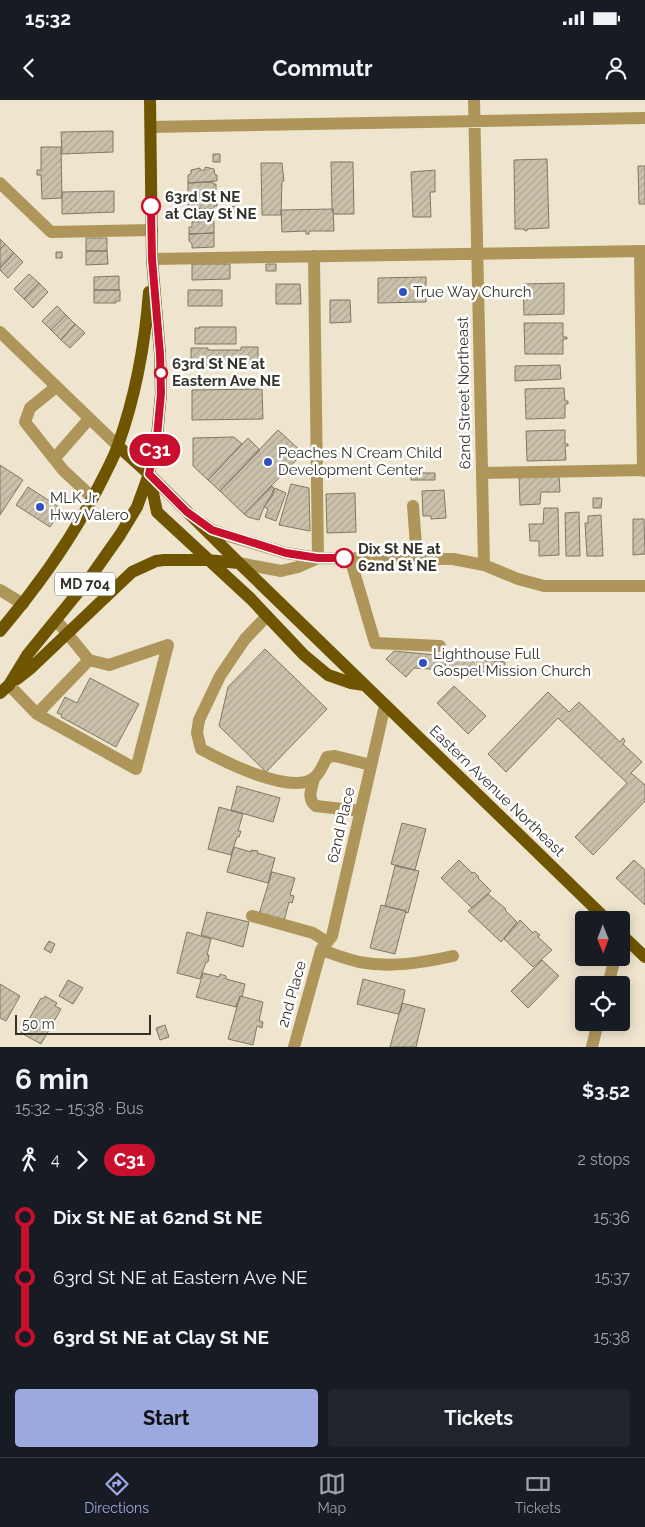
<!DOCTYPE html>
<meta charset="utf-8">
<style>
:root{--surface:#171b24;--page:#20242c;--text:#f1f3f6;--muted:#9ea1a6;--line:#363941;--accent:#9ba9de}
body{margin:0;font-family:Raleway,sans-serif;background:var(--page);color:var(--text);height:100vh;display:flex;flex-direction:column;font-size:19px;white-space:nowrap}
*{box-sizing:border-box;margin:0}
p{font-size:16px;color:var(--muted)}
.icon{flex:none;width:28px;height:28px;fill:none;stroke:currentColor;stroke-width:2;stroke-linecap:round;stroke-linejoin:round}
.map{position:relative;height:947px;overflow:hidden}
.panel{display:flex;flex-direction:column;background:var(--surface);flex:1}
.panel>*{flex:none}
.badge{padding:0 10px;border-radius:16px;font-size:18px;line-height:32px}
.needle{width:32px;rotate:179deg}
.tools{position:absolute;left:575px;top:811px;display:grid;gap:10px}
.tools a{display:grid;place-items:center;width:55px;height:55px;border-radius:5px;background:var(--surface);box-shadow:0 2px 12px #0003;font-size:25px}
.scale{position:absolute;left:15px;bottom:12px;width:136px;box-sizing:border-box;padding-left:5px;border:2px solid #353229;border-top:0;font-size:14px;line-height:18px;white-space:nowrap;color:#353229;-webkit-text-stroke:4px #fff;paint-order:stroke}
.map>.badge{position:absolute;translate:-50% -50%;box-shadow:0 0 0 2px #fff}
.legs{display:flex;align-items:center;gap:8px;height:55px;padding:0 15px;font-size:16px}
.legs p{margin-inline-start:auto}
.summary{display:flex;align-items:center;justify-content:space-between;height:85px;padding:0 15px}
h1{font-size:28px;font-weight:700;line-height:38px}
.button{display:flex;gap:10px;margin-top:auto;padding:10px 15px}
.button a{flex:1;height:58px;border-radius:5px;background:var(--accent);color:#111;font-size:20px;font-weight:700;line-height:58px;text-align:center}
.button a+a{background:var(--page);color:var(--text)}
ul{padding:0 15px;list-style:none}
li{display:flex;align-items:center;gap:18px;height:60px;font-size:19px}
li i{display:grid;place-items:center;width:8px;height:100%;margin:0 6px;background:currentColor}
li i::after{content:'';width:12px;height:12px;margin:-6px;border:4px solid;border-radius:50%;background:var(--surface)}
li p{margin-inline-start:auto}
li:first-child i{background:linear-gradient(#0000 50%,currentColor 0)}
li:last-child i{background:linear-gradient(currentColor 50%,#0000 0)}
.status{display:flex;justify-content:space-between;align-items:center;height:35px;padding:0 25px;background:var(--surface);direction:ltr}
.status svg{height:14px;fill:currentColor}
header{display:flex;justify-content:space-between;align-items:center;height:65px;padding:0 15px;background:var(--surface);font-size:22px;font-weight:700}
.dock{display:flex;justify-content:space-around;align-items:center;height:70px;border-top:1px solid var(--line);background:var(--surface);font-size:14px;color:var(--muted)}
.dock a{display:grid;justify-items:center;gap:2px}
.dock .current{color:var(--accent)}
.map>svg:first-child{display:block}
.building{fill:url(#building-hatch);stroke:#807863}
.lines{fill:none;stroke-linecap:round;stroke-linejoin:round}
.minor{stroke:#ae965a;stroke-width:12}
.major{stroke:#6f5501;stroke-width:12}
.line-1-casing{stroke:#fff;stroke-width:11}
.line-1{stroke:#c8102e;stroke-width:8}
.stop-1-dot{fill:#fff;stroke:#c8102e;stroke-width:2.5}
.poi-dot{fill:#314fc0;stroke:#fff;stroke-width:2}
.labels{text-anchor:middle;stroke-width:5;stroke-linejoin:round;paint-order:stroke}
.shield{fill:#fff;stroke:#727069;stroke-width:1}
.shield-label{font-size:14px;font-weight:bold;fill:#353229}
.stop-label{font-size:15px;font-weight:bold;fill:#353229;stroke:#fff;text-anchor:start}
.poi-label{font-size:15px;fill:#353229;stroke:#fff;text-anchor:start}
.street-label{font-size:15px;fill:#353229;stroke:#fff}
</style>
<div class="status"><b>15:32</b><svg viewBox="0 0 49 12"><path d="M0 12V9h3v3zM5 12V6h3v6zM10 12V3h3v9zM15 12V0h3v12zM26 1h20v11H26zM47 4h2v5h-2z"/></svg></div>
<header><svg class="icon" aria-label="back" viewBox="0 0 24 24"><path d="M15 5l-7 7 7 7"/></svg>Commutr<svg class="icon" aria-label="person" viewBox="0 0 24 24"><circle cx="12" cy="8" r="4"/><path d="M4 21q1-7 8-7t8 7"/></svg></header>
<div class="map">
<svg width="645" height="947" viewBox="0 0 645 947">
<defs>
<pattern id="building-hatch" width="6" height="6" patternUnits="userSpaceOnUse" patternTransform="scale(1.25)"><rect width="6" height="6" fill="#cac1ab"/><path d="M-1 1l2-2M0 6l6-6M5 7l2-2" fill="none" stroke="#aea693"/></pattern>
</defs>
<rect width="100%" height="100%" fill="#efe5cf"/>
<path class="building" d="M113,31V52L62,54L61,32Z
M41,47H61L62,98L42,99L41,75H37V70H41Z
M213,54H220V62H213Z
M547,59L549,128L527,129V131L524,130V129H515L514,60Z
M331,62H353L354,114H334L332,109Z
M261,63H282L284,81H282L281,115H262Z
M638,66H645V104H639Z
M205,67L214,69L215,75H217V81L188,83V75L191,74V70L200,68V70H205Z
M435,70V92H430L431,117H413L411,72Z
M213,82V84H216V89L214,95L188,96V83Z
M114,91V112L62,114V92Z
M214,95V97H217V106H214V109L188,108V96Z
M239,106V111H234V114H229L228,107Z
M333,109L334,131H309V134H306V131L282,132L281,110Z
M214,121V133L189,134V127H192V122Z
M214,133V147L192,148V144L189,141V134Z
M86,138H107V151H86Z
M0,139L5,144L0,149Z
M5,144L14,153L0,168V149Z
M86,151H107L108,164L86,165Z
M56,152H62V158H56Z
M14,153L23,162L8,178L0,170V168Z
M192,164H230V179L192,180Z
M266,164H276V171H266Z
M29,174L39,183L24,199L14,189Z
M119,176V190H94V177Z
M426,177V202L378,203V178Z
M39,183L48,192L33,208L24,199Z
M564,183V214L524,215L523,184Z
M276,184H300L301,204H276Z
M94,190H120V201H116V203H94Z
M188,190H222V206H188Z
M330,200H350L351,222L330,223Z
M57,206L66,215L51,230L42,221Z
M66,215L75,224L61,240L51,230Z
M524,223H563V237H567V239H563V254H525Z
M75,224L85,233L70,248L61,240Z
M199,227H236V244H195V228H200Z
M241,247H258V266L191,268V248H208V250H241Z
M560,265L561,279L515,281V266Z
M564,288L565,301H568V304H565V318L526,319L525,289Z
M262,289L263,319L192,320V290Z
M278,330L303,353L244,414L220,391Z
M565,330V344H568V346H565L566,360L527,361L526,331Z
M234,337L242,344L208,380L193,366V338Z
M248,338L260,350L220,391L208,380Z
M0,365L23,380L0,415Z
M411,373H435V380H411Z
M559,375L560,392H541L540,404L520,405L519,376Z
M291,384L309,388L310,431L279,425Z
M272,386L274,388L271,396L264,407L259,420L248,417L244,414Z
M28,387L62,409L50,427L16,405Z
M275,388L286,393L276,421L265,417L268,409L264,407L272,396Z
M444,390L446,418L431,419V416H423L422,391Z
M355,393L356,432L327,433L326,394Z
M593,398H602L601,408H593Z
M544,408H558L559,455L539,456V441H530L529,424H543Z
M579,412L580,456H566L565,413Z
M601,415L603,456H587L585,423H588V416Z
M633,419H644L645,454L633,455Z
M265,549L327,609L266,672L219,626L228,587Z
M394,551L446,556L445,570L414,568L406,577L386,559Z
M450,558L505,562V573L449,570Z
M90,578L139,604L116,647L61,617L62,615L57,613L65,597L77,603Z
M454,586L486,616L468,634L437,603Z
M548,592L569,612L579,602L620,642L623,638L625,641L623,644L642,662L631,673L645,685V701L593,755L575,737L627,683L558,618L506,672L488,654Z
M237,686L280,698L273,722L231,710Z
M219,707L243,714L238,731H241L239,737H237L231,755L208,749Z
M402,723L426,729L415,770L391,764Z
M234,747L251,752V750L258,751L257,753L275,758L268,783L227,772Z
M459,760L472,773L474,772L479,777L478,778L491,791L472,808L441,778Z
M634,760L645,770V805L616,778Z
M395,766L419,771L408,813L405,812L406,811L385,806Z
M272,772L295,778L290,795L294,796L292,803L289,802L284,821L259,814Z
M488,794L506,809L505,810L517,822L501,842L468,811Z
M381,805L406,811L395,854L370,848Z
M207,812L249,822L243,847L201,835Z
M520,820L533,833L535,831L540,835L538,837L552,850L533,867L504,839Z
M187,832L211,839L207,855H209L208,862H206L200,879L177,873Z
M49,841L55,844L51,853L44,849Z
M542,860L559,876L528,908L511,891Z
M203,873L219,877L220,874L226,876V879L245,884L242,897L240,896L236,907L196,897Z
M363,879L405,890L401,910L398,914L357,904Z
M68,880L83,888L73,904L59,896Z
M0,884L20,896L6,921L0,918Z
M45,896L57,903L55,906L61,909L41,944L21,933L41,898L43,899Z
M240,896L263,902L259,921L263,922L262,928L257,926L253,945L228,939Z
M402,903L425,909L416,947H390Z
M165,925L169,937L160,940L156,928Z"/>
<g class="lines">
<path class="minor" d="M474,0L484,465
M151,27L645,18
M0,83L51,132L152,130
M640,151L643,371
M314,156L318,458
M152,159L645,151
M0,232L118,346
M56,287L30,308L25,322L63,370L93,398
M54,359L89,319
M482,373L645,370
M413,406L417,459
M202,423L212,430L232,437L286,453L318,458L453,459L484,465L518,479L544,486H645
M350,458L375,543L440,546
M239,463L281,471L298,467L318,458
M0,490L23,504
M267,516L245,539L220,576L199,620L197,633L201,649C223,661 293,697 315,677C320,673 324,663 327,657L335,656L371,665
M9,585L37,614L89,560L56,520
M37,614L136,669L168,545L109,565L89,560
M314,678C312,688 306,699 316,706L360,711
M252,816L313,833L327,842
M321,850C334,854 346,859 359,862C391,868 421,863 453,856
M608,885L615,858
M294,947L321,850L332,836L385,605
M592,947L598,922"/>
<path class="major" d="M118,346L149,374L239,463L607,820
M149,374L157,412L251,499L304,555L328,575L351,583L364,585
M0,531C40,484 77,431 104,376C109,366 115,355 118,345C136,295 145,244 149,192
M17,579L31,568L132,472L156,461L164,460H207L239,463
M0,593L9,585L28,554L89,479L120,435L137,407L149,374L157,337L161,293L160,254L152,159L150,0
M621,834L645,857"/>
</g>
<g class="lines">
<g class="line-1-casing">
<path id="line-1" d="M151,106L152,159L160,254L161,293L157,337L149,374L187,412L212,430L286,453L318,458H344"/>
</g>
<use href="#line-1" class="line-1"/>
</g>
<g class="stop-1-dot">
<circle cx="151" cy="106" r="9"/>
<circle cx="161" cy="273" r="6"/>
<circle cx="344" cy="458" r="9"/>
</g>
<g class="poi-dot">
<circle cx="403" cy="192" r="5"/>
<circle cx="268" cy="362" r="5"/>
<circle cx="40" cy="407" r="5"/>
<circle cx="423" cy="563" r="5"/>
</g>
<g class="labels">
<rect class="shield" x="55" y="472.5" width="60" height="23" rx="4"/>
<g class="shield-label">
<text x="85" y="489">MD 704</text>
</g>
<g class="stop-label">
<text x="165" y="102">63rd St NE<tspan x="165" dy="17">at Clay St NE</tspan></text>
<text x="172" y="269">63rd St NE at<tspan x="172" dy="17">Eastern Ave NE</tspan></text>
<text x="358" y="454">Dix St NE at<tspan x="358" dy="17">62nd St NE</tspan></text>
</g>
<g class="poi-label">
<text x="413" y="197">True Way Church</text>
<text x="278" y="358">Peaches N Cream Child<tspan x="278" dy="17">Development Center</tspan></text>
<text x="50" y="403">MLK Jr<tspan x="50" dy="17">Hwy Valero</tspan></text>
<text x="433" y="559">Lighthouse Full<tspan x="433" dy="17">Gospel Mission Church</tspan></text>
</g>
<g class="street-label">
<text transform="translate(464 293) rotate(-91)" y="5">62nd Street Northeast</text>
<text transform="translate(497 691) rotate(44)" y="5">Eastern Avenue Northeast</text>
<text transform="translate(341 725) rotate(-77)" y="5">62nd Place</text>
<text transform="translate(292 894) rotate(-74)" y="5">2nd Place</text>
</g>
</g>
</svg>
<div class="tools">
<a><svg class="needle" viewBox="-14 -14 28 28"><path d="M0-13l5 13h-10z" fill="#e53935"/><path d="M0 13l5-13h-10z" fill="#9ea1a6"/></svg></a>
<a><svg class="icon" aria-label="locate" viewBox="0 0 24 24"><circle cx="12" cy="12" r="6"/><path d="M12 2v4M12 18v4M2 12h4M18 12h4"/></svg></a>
</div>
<div class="scale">50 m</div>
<b class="badge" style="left:155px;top:350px;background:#c8102e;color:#fff">C31</b>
</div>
<section class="panel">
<div class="summary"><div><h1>6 min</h1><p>15:32 – 15:38 · Bus</p></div><b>$3.52</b></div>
<div class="legs"><svg class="icon" aria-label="walk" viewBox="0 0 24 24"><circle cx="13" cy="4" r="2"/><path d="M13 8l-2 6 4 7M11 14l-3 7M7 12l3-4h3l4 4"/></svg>4<svg class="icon" aria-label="forward" viewBox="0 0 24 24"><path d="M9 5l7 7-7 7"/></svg><b class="badge" style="background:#c8102e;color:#fff">C31</b><p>2 stops</p></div>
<ul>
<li><i style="color:#c8102e"></i><b>Dix St NE at 62nd St NE</b><p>15:36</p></li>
<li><i style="color:#c8102e"></i><span>63rd St NE at Eastern Ave NE</span><p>15:37</p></li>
<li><i style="color:#c8102e"></i><b>63rd St NE at Clay St NE</b><p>15:38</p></li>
</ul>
<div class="button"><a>Start</a><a>Tickets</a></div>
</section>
<nav class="dock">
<a class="current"><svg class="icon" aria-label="directions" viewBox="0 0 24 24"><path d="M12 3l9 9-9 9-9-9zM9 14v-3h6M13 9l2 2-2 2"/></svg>Directions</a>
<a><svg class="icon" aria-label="map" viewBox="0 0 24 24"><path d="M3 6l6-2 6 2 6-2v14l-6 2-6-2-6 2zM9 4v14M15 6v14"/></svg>Map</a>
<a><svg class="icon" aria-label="tickets" viewBox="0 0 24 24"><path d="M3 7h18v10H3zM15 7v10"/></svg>Tickets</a>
</nav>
